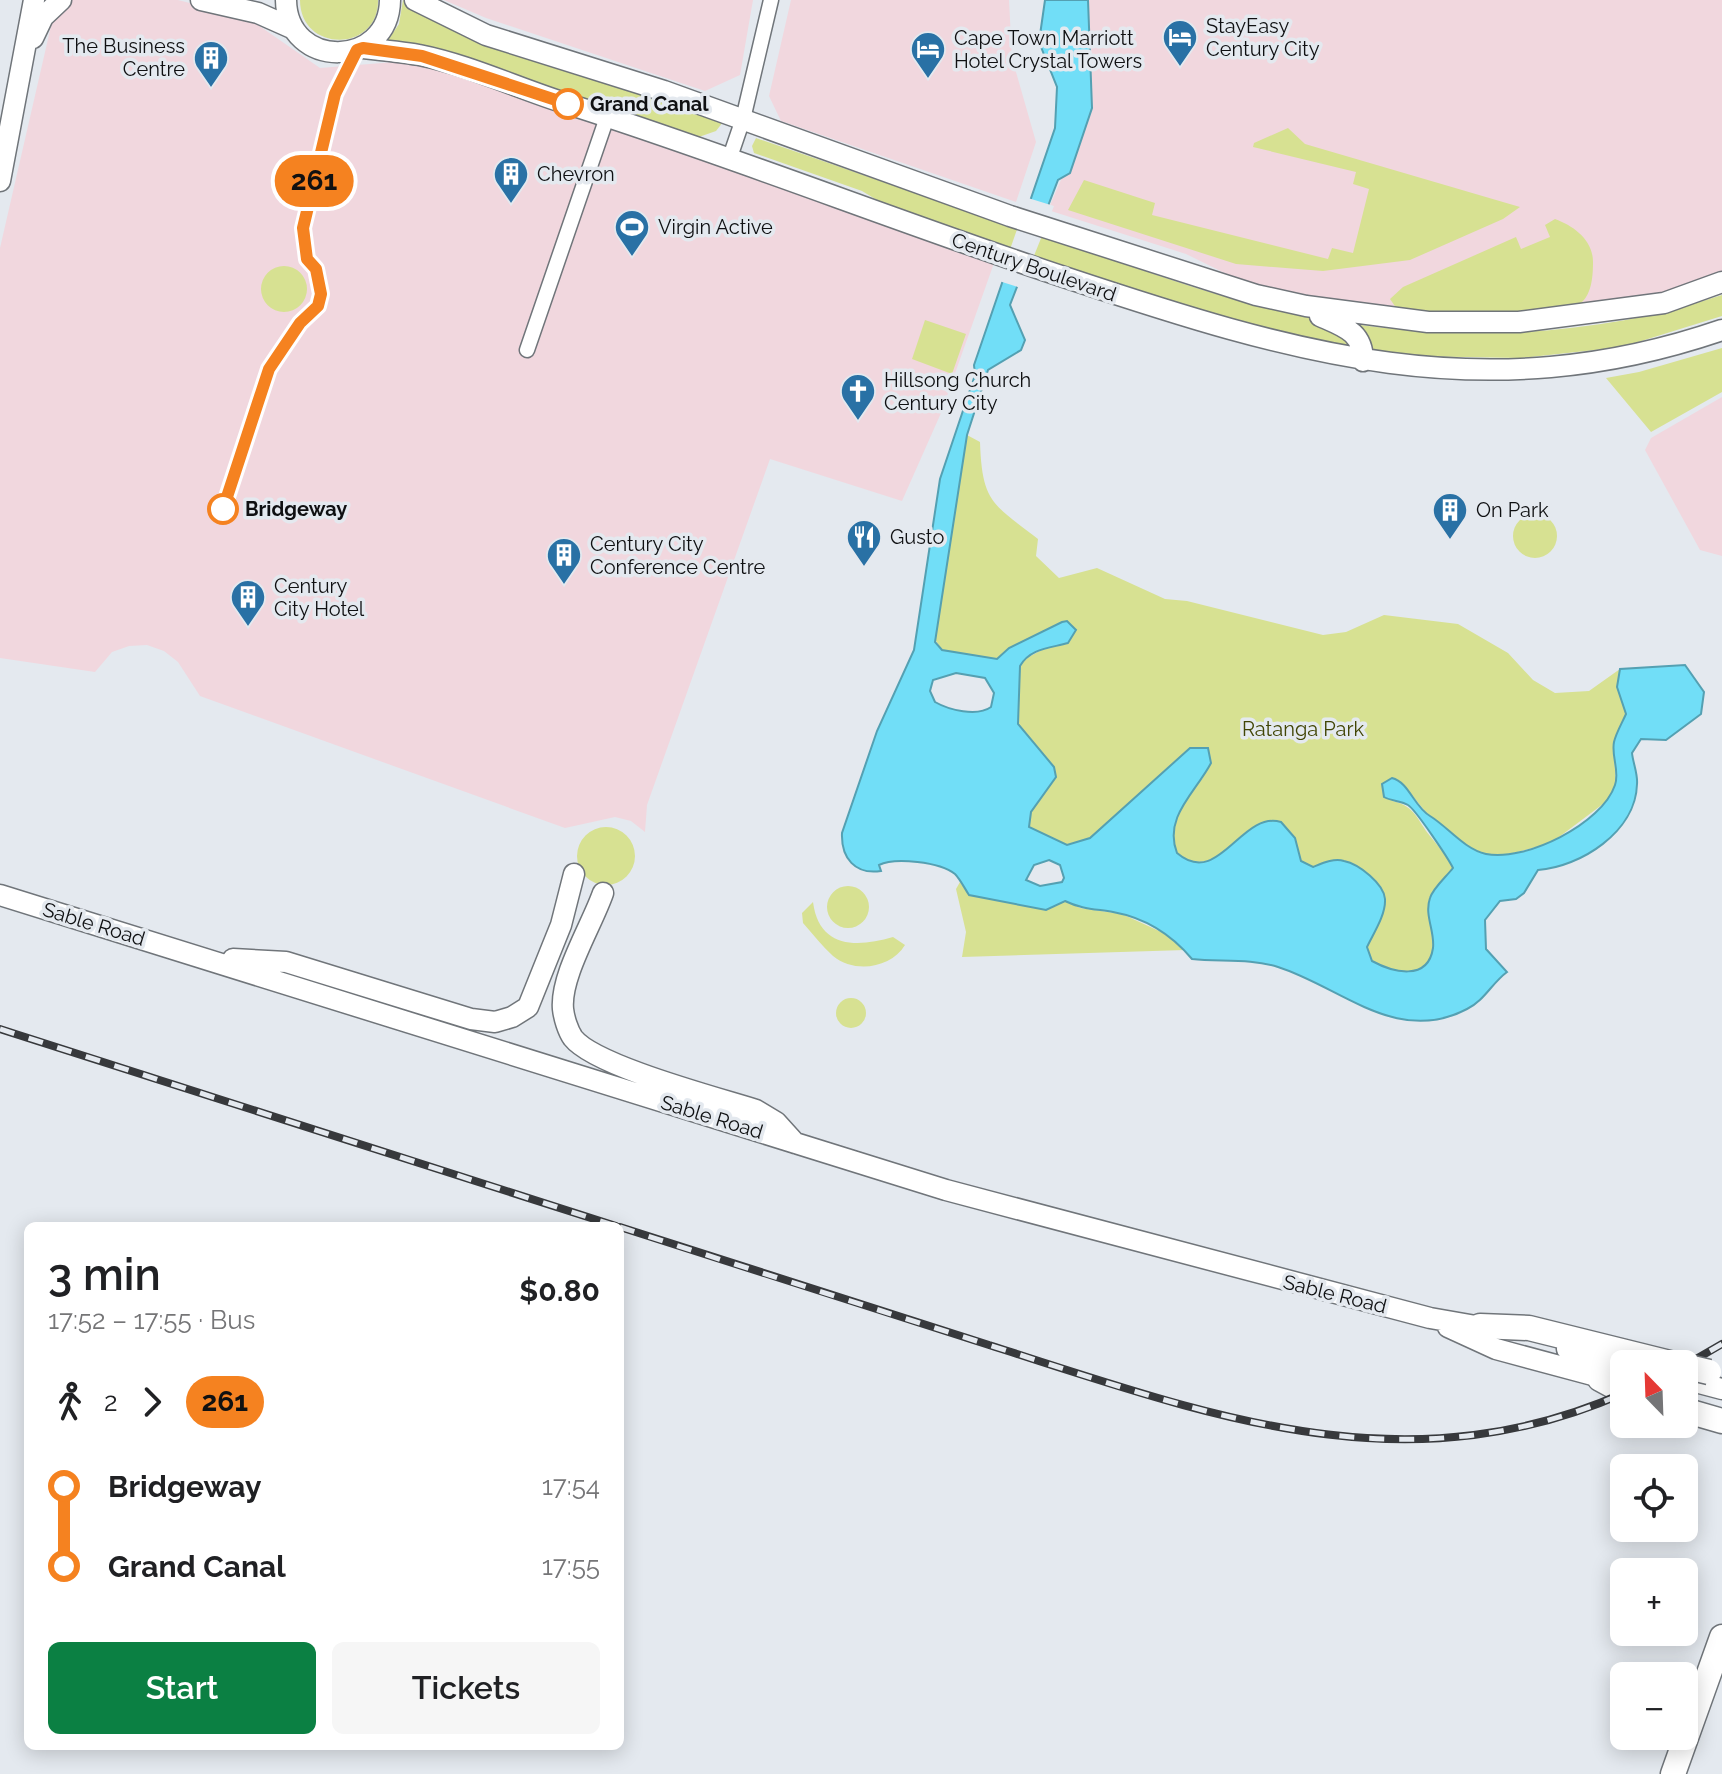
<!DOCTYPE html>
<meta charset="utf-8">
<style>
:root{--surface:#fff;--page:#f6f6f6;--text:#202124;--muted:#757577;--accent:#0b8043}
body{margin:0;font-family:Raleway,sans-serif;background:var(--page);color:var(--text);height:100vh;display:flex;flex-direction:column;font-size:30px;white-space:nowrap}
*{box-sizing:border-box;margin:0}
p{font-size:26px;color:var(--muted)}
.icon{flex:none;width:44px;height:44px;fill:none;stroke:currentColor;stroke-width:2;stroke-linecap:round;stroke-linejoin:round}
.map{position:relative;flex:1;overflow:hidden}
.details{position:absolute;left:24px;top:1222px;width:600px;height:528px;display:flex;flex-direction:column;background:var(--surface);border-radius:12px;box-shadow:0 4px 20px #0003}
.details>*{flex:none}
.badge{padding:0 16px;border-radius:26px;font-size:28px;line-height:52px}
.needle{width:52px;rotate:337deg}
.controls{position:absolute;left:1610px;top:1350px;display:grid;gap:16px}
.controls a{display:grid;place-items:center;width:88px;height:88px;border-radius:12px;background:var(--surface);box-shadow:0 4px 20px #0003;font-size:40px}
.map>.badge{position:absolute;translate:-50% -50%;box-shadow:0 0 0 4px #fff}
.legs{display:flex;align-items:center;gap:12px;height:88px;padding:0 24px;font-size:26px}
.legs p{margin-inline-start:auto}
.summary{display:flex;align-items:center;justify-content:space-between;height:136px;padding:0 24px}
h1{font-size:44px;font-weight:600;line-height:60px}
.action{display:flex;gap:16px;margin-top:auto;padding:16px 24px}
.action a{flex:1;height:92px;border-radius:12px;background:var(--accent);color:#fff;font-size:32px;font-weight:600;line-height:92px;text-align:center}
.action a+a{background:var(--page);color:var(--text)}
ul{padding:0 24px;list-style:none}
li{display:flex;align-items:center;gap:28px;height:80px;font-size:30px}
li i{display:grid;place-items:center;width:12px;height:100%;margin:0 10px;background:currentColor}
li i::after{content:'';width:20px;height:20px;margin:-10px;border:6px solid;border-radius:50%;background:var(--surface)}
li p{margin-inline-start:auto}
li:first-child i{background:linear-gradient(#0000 50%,currentColor 0)}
li:last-child i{background:linear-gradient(currentColor 50%,#0000 0)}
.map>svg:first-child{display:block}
.commercial{fill:#f1d7de}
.green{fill:#d7e192}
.water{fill:#71def7;stroke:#54a0b2;stroke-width:2;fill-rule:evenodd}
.pier{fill:#e4e9ef}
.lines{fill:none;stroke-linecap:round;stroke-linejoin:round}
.street-casing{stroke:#70757a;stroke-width:17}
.secondary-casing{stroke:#70757a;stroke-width:23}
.highway-casing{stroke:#70757a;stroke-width:27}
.street{stroke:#fff;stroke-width:14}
.secondary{stroke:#fff;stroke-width:20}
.highway{stroke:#fff;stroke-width:24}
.rail-casing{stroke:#37393c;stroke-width:8}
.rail{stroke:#e4e9ef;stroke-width:5;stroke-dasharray:15;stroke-linecap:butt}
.highway-bridge-casing{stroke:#70757a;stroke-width:27;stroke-linecap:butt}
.highway-bridge{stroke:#fff;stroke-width:24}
.line-1-casing{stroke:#fff;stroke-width:18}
.line-1{stroke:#f58220;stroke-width:12}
.stop-1-dot{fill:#fff;stroke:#f58220;stroke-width:4}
.labels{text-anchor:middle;stroke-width:7;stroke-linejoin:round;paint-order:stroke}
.poi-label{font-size:20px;fill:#0f1012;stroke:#e4e9ef;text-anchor:start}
.stop-label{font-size:20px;font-weight:bold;fill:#0f1012;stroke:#e4e9ef;text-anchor:start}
.street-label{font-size:20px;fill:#0f1012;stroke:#e4e9ef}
.park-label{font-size:20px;fill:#414505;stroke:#e4e9ef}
</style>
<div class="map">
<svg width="1722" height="1774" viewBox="0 0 1722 1774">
<rect width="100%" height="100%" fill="#e4e9ef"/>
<path class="commercial" d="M65,0H178L248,18L320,68L419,60L994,263L941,413L902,501L770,459L647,805L645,832L631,821L615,817L565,828L200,696L178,662L164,651L147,645L129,646L112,652L95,672L0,658V248L51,26Z
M444,0H753L740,75L705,91L486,18Z
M791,0H1009L1012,58L1036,142L1016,202L781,121L769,96Z
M1088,0H1722V273L1676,293L1598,305L1428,315L1307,299L1243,282L1186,254L1048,210L1092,108Z
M1722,397V556L1700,550L1645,450L1651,438Z"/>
<path class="green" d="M300,0H378C379,53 300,53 300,0Z
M403,0L468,35L723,122L716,131L696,138L384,46L399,24Z
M1288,128L1305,144L1520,207L1503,219L1410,260L1323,271L1236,264L1068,210L1084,180L1155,203L1152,215L1328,259L1332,248L1353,253L1369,189L1353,184L1356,172L1253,147L1254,143Z
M756,138C866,176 977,215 1088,252C1144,270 1199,291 1256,305C1408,343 1573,345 1722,295V316L1622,347L1521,358L1405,356L1251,329L892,209L862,191L754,153L752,146Z
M1555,219C1574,226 1593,240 1593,262C1593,275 1592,293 1582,302C1558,322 1434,312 1399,312L1390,299L1403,287L1516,237L1521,249L1550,237L1545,225Z
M261 289a23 23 0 1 1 46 0a23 23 0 1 1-46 0Z
M925,320L966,334L952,374L912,359Z
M1722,348V392L1651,432L1606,378L1639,372Z
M967,435L980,442C982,503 993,504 1038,539L1036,556L1059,578L1097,568L1165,599L1187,601L1323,635L1346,632L1384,615L1458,624L1508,653L1533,680L1555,693L1589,691L1620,669L1617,687L1626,714L1613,744L1616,783L1607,801L1551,843L1506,855L1486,854L1470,848L1428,815L1407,789L1393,801C1416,807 1417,820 1430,836C1439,847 1446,855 1453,868C1446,877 1433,888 1430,898C1424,916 1435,932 1433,949C1428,982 1391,972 1371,961L1367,947L1375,930L1327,861L1313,867L1301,861L1291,832L1274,820C1241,829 1211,883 1177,853C1166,825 1185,798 1203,778L1190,748L1090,838L1068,845L1029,827L1030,812L1056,777L1054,767L1018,724V675L1023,660L1051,645L1059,646L1062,622L1009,648L998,659L942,650L934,638Z
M1513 536a22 22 0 1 1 44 0a22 22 0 1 1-44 0Z
M577 856a29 29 0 1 1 58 0a29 29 0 1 1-58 0Z
M960,882L969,895L1003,901H1065L1080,908L1122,914L1170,936L1185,950L962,957L966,932L956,889Z
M827 907a21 21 0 1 1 42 0a21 21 0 1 1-42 0Z
M813,902C819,948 856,948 893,937L905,945C891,968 855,974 833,956C822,946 813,934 803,923L802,913Z
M836 1013a15 15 0 1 1 30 0a15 15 0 1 1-30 0Z"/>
<path class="water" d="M1045,0H1088L1092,108L1070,173L1058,180L1010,305L1025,340L1021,350L988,370L967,435L935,642L942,650L997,659L1009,648L1062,622L1067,621L1076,630L1068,643C1051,648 1030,648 1020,666L1018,724L1054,767L1056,777L1031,812L1029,827L1067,845L1090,838L1190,748H1208L1211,763C1196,792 1163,817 1177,853C1219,889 1241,810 1281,822L1295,838L1301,861L1313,867C1323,863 1334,858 1344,861C1359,864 1384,884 1385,899C1386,915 1373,934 1367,947L1372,961C1392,972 1428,982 1433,948C1435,931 1424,915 1430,898C1433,888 1446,877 1453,868C1448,858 1416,810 1408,805C1402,801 1391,801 1384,797L1382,784L1392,778C1409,782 1414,807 1430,816C1448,827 1464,849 1486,854C1525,862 1602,824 1615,785C1620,771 1611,756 1614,742C1616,733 1622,723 1626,714L1617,687L1620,669L1685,665L1704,692L1701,714L1666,740L1641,739L1632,753C1633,763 1638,774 1637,784C1636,832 1580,867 1538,870L1524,893L1516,899L1500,901L1485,920L1486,949L1507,972C1492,983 1484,1001 1467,1009C1397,1046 1341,987 1278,967C1250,958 1220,962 1192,959C1171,934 1146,918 1113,912C1096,909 1081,909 1065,901L1046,910L969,895C965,889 960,879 955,874C940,862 895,857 879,865L881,871C855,875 841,858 842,833L877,731L914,650L940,479L975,375L974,365L1055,128L1057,87L1039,42ZM956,673L985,678L994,693L991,707C977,717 949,710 935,702L930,691L933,680ZM1049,860L1060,865L1064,878L1062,882L1040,886L1026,880L1034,865Z"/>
<path class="pier" d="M1028,198L1054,206L1021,288L999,281Z"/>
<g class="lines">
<g class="street-casing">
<path id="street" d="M729,160L743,119L771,0
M527,350L604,126"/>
</g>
<g class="secondary-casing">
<path id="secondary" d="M201,0L258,13L294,29
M286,0C287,70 389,69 390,0
M415,0L486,35L664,91L1010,216L1256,295L1306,306L1428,322H1519L1664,303L1722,282
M33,38L43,17L61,0
M363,48C382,50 401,52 419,55C470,65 519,89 568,104C735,157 898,222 1064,277C1293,353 1483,412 1722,330
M0,181L34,0
M1320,316C1345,327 1363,332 1363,361
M603,893C592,925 560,976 563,1009C564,1018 568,1031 573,1038C595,1066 718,1098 756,1110L776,1122L795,1143
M0,895L946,1190L1430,1318L1493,1329
M233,959L286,962L471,1019L495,1022L512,1017L528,1007L561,925L574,874
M1448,1327L1496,1349L1615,1381
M1567,1349L1624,1365
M1684,1379L1722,1389"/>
</g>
<g class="highway-casing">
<path id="highway" d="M1480,1326L1529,1328L1674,1364
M1600,1379L1624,1392
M1684,1410L1722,1421
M1673,1774L1722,1637"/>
</g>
<use href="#street" class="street"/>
<use href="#secondary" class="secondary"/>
<use href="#highway" class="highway"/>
<g class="rail-casing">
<path id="rail" d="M0,1029L616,1226
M620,1227C743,1267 866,1306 989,1345C1204,1413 1402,1491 1624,1393
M1684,1366L1722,1344"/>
</g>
<use href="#rail" class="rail"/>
<g class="highway-bridge-casing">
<path id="highway-bridge" d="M1684,1366L1709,1372"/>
</g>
<use href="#highway-bridge" class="highway-bridge"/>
</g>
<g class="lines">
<g class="line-1-casing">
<path id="line-1" d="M223,509L269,369L300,323L318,306L321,294L316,269L307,259L303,228L335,94L357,50L363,48L422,56L568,104"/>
</g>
<use href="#line-1" class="line-1"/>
</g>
<defs>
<g id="hotel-pin" transform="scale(1.8)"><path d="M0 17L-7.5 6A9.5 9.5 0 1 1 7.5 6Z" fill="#2971a5" stroke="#e4e9ef"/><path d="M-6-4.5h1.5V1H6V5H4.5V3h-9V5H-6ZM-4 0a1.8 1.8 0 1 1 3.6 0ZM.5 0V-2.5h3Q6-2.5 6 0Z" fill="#fff"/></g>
<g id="building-pin" transform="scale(1.8)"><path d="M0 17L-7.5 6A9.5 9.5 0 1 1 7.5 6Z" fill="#2971a5" stroke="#e4e9ef"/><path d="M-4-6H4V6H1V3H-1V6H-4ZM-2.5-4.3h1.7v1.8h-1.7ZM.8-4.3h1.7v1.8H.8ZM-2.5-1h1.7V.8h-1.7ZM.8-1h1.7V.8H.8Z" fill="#fff"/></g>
<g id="stadium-pin" transform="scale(1.8)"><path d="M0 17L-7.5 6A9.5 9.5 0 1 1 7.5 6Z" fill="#2971a5" stroke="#e4e9ef"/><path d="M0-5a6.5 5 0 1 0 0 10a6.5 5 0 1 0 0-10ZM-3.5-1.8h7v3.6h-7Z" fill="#fff"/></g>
<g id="church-pin" transform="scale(1.8)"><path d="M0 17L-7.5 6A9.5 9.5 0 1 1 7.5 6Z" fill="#2971a5" stroke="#e4e9ef"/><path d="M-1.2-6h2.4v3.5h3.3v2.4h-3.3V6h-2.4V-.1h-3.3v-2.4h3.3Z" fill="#fff"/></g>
<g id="restaurant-pin" transform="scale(1.8)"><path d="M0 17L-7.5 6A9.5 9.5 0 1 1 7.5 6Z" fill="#2971a5" stroke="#e4e9ef"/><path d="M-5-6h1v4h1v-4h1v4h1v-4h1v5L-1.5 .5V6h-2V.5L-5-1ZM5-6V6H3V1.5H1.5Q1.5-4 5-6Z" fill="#fff"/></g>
</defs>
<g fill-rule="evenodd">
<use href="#hotel-pin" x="1180" y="37"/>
<use href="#hotel-pin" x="928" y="49"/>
<use href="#building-pin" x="211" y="58"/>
<use href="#building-pin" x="511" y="174"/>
<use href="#stadium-pin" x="632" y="227"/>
<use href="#church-pin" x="858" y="391"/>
<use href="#building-pin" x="1450" y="510"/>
<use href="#restaurant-pin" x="864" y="537"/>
<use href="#building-pin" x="564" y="555"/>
<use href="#building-pin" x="248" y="597"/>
</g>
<g class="stop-1-dot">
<circle cx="568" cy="104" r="14"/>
<circle cx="223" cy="509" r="14"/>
</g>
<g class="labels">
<g class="poi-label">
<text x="1206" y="33">StayEasy<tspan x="1206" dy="23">Century City</tspan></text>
<text x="954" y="45">Cape Town Marriott<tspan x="954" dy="23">Hotel Crystal Towers</tspan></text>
<text x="185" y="53" text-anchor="end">The Business<tspan x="185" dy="23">Centre</tspan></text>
<text x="537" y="181">Chevron</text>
<text x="658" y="234">Virgin Active</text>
<text x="884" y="387">Hillsong Church<tspan x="884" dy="23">Century City</tspan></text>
<text x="1476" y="517">On Park</text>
<text x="890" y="544">Gusto</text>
<text x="590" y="551">Century City<tspan x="590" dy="23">Conference Centre</tspan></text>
<text x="274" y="593">Century<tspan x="274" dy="23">City Hotel</tspan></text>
</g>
<g class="stop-label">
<text x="590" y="111">Grand Canal</text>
<text x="245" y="516">Bridgeway</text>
</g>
<g class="street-label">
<text transform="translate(1034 267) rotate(19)" y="7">Century Boulevard</text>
<text transform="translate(94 924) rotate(17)" y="7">Sable Road</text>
<text transform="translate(712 1117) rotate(17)" y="7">Sable Road</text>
<text transform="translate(1335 1294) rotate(14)" y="7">Sable Road</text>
</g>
<g class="park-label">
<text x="1303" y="736">Ratanga Park</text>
</g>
</g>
</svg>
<div class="controls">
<a><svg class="needle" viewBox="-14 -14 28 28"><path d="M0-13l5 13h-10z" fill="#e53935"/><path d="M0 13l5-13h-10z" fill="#757577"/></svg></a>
<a><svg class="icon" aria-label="locate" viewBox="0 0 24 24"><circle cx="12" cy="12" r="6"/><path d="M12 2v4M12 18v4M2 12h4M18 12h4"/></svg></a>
<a>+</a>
<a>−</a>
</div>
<b class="badge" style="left:314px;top:181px;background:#f58220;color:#111">261</b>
<section class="details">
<div class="summary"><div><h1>3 min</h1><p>17:52 – 17:55 · Bus</p></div><b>$0.80</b></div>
<div class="legs"><svg class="icon" aria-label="walk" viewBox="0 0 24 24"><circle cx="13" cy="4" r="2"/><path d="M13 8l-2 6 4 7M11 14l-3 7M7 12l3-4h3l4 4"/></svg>2<svg class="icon" aria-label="forward" viewBox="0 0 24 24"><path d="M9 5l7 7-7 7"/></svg><b class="badge" style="background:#f58220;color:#111">261</b></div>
<ul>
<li><i style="color:#f58220"></i><b>Bridgeway</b><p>17:54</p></li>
<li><i style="color:#f58220"></i><b>Grand Canal</b><p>17:55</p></li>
</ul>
<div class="action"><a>Start</a><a>Tickets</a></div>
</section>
</div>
